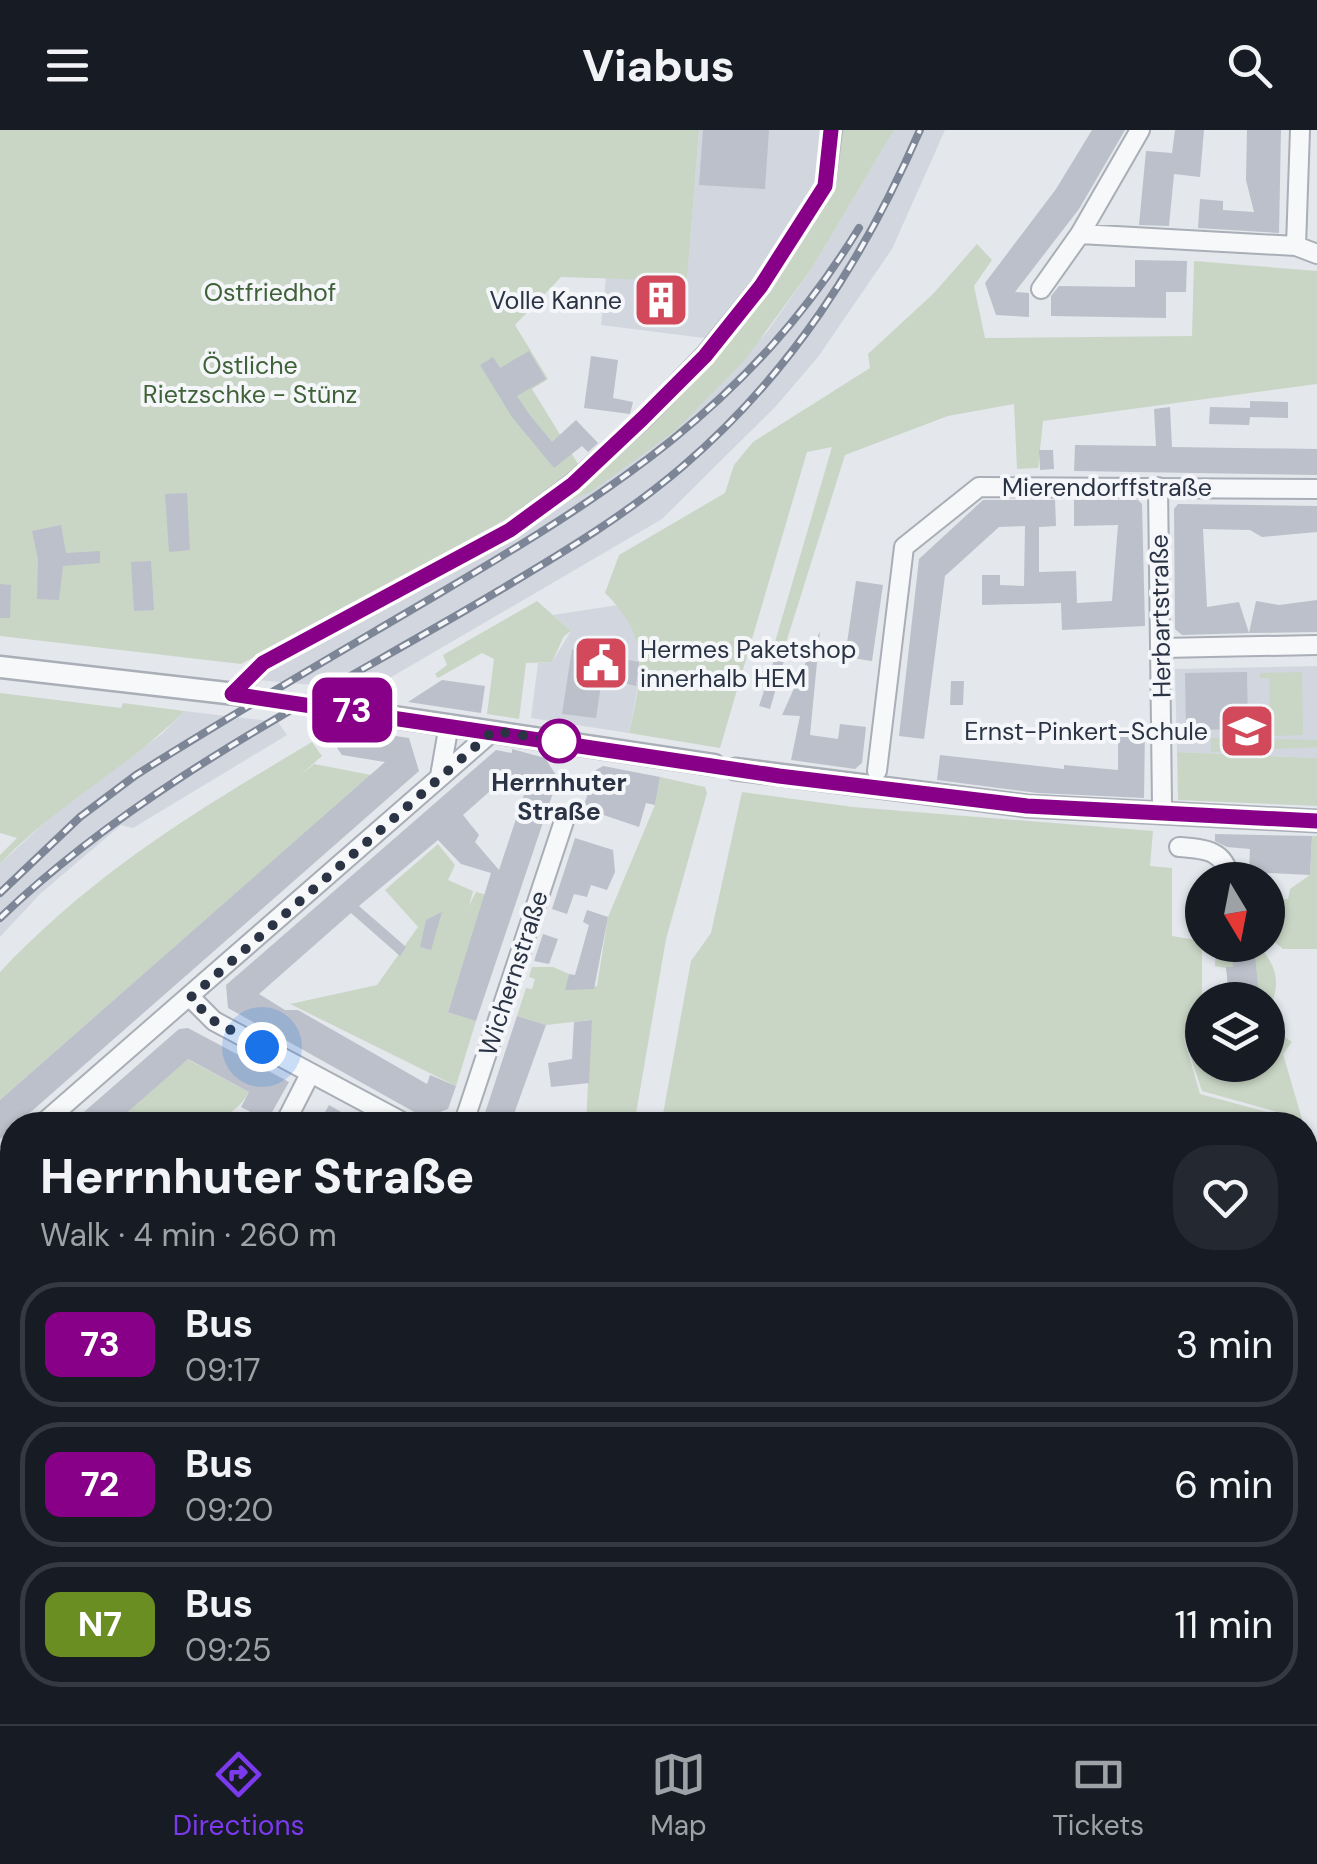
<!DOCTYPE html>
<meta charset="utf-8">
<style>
:root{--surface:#171b24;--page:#242831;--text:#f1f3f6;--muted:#9ea1a6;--line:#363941;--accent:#7c3aed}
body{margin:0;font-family:"DM Sans",sans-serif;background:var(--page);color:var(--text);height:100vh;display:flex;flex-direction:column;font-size:38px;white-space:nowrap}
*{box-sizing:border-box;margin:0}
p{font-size:32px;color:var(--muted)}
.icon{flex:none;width:55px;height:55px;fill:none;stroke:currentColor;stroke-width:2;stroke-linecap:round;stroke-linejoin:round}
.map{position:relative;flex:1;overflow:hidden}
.drawer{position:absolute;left:0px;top:982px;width:1318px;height:612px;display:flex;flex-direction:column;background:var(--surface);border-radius:40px 40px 0 0;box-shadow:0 2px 8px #0004}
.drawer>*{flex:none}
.badge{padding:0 20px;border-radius:15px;font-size:35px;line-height:65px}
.needle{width:65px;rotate:170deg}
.buttons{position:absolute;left:1185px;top:732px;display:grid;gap:20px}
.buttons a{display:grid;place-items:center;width:100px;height:100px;border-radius:50%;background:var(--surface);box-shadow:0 2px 8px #0004;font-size:50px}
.you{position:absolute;width:50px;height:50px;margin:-25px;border:8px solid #fff;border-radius:50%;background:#1a73e8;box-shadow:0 0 0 15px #1a73e833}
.map>.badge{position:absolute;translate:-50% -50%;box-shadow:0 0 0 5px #fff}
.round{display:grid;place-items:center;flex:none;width:105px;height:105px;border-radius:40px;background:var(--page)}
.overview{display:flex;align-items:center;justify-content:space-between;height:170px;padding:0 40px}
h1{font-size:48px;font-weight:800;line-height:75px}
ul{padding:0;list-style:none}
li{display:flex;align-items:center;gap:30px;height:125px;margin:0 20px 15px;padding:0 20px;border:5px solid var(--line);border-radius:40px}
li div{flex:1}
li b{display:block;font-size:38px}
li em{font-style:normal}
li .badge{min-width:110px;font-weight:700;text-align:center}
header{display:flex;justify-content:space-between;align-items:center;height:130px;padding:0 40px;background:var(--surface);font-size:45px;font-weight:800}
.menu{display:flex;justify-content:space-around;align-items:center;height:140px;border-top:2px solid var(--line);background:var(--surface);font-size:28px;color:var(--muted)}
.menu a{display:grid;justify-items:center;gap:5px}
.menu .selected{color:var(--accent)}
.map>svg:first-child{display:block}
.built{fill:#d2d6de}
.green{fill:#c9d6c5}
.building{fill:#bbc0ca;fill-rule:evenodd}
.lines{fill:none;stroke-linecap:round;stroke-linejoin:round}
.tertiary-tunnel{stroke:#bfc3cb;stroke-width:20;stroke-dasharray:20 10;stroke-linecap:butt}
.minor-casing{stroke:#a9aeb7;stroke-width:22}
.tertiary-casing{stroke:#a9aeb7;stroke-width:25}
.minor{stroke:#f7f8fa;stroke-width:18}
.tertiary{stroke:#f7f8fa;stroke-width:20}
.rail-casing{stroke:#7d8696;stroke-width:8}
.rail{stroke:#f4f6f9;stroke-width:4;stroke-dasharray:11;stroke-linecap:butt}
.line-casing{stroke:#fff;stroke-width:22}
.line{stroke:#808;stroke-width:15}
.walk{stroke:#2b3445;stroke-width:10;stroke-dasharray:0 18}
.stop-dot{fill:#fff;stroke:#808;stroke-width:5}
.labels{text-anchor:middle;stroke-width:8;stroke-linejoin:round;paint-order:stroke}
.park-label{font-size:25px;fill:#3f6138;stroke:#f4f6f9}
.poi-label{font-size:25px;fill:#2b3445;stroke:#f4f6f9;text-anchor:end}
.street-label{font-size:25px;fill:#2b3445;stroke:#f4f6f9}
.stop-label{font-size:25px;font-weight:bold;fill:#2b3445;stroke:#f4f6f9}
</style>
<header><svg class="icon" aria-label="menu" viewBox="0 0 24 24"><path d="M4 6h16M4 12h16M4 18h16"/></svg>Viabus<svg class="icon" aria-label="search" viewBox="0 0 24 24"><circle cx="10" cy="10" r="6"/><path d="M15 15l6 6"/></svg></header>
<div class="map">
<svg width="1317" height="1594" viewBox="0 0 1317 1594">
<rect width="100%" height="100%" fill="#e4e7ec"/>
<path class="built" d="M699,0H823L819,49L755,153L712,209L601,195L606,148L687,151Z
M894,0H945L892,119L818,227L776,276L662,389L369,560L258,550L259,545L516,405L675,301L767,202L812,138Z
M618,475L628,485L640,519L641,540L629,603L531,588L538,533L552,532L571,501L553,485Z
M1317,536V628L1177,622L1175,539Z
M184,581L278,592L287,605L133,698L121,695L40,764L0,807V734L70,669L162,604Z"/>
<path class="green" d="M0,0H699L687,151L561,147L515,195L548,249L532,259L580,337L531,376L477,409L241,534L0,506Z
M839,0H894L812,138L745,230L675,301L592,361L561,374L710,232L774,152L828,66Z
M977,114L992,130L974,156L985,208L1192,206L1194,131L1317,141V254L1043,291L1038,338L1017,339L1014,274L948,286L845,325L785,516L775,512L832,317L807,322L720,618L629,603C642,543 652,509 605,463L619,425L725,363L734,335L753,312L870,238L868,224L934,163Z
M537,471L571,501L564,506L552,532L526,533L519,589L487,584L494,529L482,523L438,548L435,544L447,535L443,525Z
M1302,542L1303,605L1274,606V582H1260V578L1270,577L1269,548H1260V543Z
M0,563L121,578L123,573L184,581C129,638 55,675 0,734V725L17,708L0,703Z
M1211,608L1317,610V617L1211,622Z
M312,612L322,626L298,647L314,634L371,645L0,970V842C96,741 193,683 312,612Z
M1177,622L1317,628V676L1178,670Z
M660,647L705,657L707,663L666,809L634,995H586L591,890L546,895L517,886L526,858L532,859L535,849L529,847L532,837H553L569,844L566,859L597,856L608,787L655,675Z
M742,662L853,677L1153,701L1150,736L1172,738V806L1202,811V935H1268L1270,878L1276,901L1292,912L1283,924L1302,989L1202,961L1180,895L1200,964L1308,993L661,995L691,831L711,803Z
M1312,706H1317V819H1283L1268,806V769H1288L1290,759L1310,745Z
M438,714L455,735L448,750L473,761L469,776L476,762L487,765L448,881L476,891L456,956L290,874L377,855L418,797L385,760Z
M1216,815H1257C1274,830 1282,852 1271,874L1230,870L1226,838L1215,836Z
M187,929L249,962C222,1009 161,995 113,995Z
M12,1155V1582L655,1583L654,1594H0V1157Z
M1317,1463V1510L1305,1503V1475Z
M858,1583H971L962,1594H856Z
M1053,1583V1582L1161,1583L1152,1594H1045Z"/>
<path class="building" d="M703,0H769L765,59L699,55Z
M1092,0H1125L1079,79L1015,162L1029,163V187L996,185L985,153L1056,59Z
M1175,0H1204L1200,47L1174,44L1169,96L1139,95L1146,21L1172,23Z
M1247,0H1281L1279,103L1198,98L1200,69L1223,71V80L1254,82L1246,50Z
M1135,130L1187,131L1186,162H1166V188L1051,186V166L1059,156L1135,157Z
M638,154L686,158L684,186L636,183Z
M529,221L546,249L517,266L529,284L552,312L576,290L598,313L588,322L582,316L554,338L512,287L480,235L493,227L500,238Z
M591,226L618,230L613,268L633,272L630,284L584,278Z
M1250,271L1288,272V288L1250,287L1249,295L1209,294L1210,277L1250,278Z
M1170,277L1172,317L1317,319V345L1074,341L1075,315L1156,316L1154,279Z
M1039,320H1053L1054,339L1040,340Z
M187,363L190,420L169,422L165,364Z
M983,370H1055L1056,396L1039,397V442L1076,441L1077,473L1112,471L1118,395L1074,396V370H1138L1142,374L1145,496L1062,500L1061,473L982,475V445H1000V455L1024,456L1025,396L999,397L945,446L924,609L899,606L919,429Z
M1178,374L1317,376V402L1262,407L1250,400L1203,399L1207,477L1239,472L1249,503L1182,505L1175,499L1174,379Z
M61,395L66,423L100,421V433L63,436L59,470L37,469L38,429L32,401Z
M151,431L154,480L134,481L131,432Z
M856,451L883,455L872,531L845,527Z
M0,454L11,455L10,488H0Z
M1317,470V502L1249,503L1256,471L1279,475Z
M820,501L810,605L838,609L840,594L866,597L862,633L855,639L791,630L800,586L782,585Z
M572,519L639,532L636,556L602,548L596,588L562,584Z
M777,521L786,524L770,579L759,576Z
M1247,542L1248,599L1186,600L1185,543Z
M442,550L485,556L481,583L408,572Z
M951,551H964L963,575H950Z
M1145,597L1144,668L1038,663L937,650L940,625L1064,639V635L1118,640V598Z
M361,601L409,608L419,641L0,1009V970L385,632L342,625L337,618Z
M512,619L545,628L558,648L476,891L448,882L491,743L461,734L438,710L359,776L406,817L400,826L351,783L259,864L285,880H298L427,954L430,945L456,956L448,979L425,988L228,878L226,855L496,620L512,623ZM507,646L529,650L499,740L475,712L479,705L463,685Z
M603,636L660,647L655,675L646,673L639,697L583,678L596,640Z
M1215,704L1312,706L1310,745L1249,742L1250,719L1227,717L1215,711Z
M575,708L613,720L615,742L607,760L591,755L587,767L574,764L567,784L552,779Z
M587,780L608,787L594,859L565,860L569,844L575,845L589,795L583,792Z
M442,782L431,820L420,817L426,790Z
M543,804L558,809L549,834L534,831Z
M1255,824L1258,858L1234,860V855L1228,856L1226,837H1233L1232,826Z
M517,886L546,895L510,995H481Z
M592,890L589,953L551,957L548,933L572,929L574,892Z
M188,898L289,952L267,991L241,977L249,962L188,929L113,995H69L179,899Z
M329,975L364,995H318Z
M10,1082H12V1125L0,1117V1089L4,1092Z
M1317,1095V1120L1305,1125V1099Z
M1317,1176V1251H1314L1305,1221V1181Z
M1317,1394V1433L1305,1441V1402Z
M1305,1553L1317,1562V1594H1244L1252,1582H1305Z
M683,1582H811L841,1588V1594L843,1582H857L855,1594H712L682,1589Z
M931,1582H961L953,1594H923Z
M1014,1582H1044L1035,1594H1006Z
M1170,1582H1204L1196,1594H1162Z"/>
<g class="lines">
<path class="tertiary-tunnel" d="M244,565L314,575"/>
<g class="minor-casing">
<path id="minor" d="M1080,104L1296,116L1317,124
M1296,116L1300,0
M1041,159L1080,104L1140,0
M1158,357L1162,675
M1162,518L1317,515
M233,564L263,533L510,400L573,353L643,289L705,225L761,156L825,56L832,0
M877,641L904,417L979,357L1317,359
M440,646L449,594
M1179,717C1206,719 1225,720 1230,750
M190,867L214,891L408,995
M41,995L493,601
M284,995L310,944
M463,995L564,691
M0,1030L12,1020
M0,1059L12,1070
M1305,1153L1317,1148
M0,1439L12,1438
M1305,1463L1317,1451
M1305,1519L1317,1525
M978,1594L986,1582
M1211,1594L1219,1582"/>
</g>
<g class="tertiary-casing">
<path id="tertiary" d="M0,537L244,565
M314,575L714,635
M735,639L1027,676L1317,691"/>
</g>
<use href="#minor" class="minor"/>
<use href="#tertiary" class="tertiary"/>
<g class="rail-casing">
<path id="rail" d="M0,763L80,687L136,645C234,583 335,525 435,466C610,363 750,276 859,98
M0,788C145,649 329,562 500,460C562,423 626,385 682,337C790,245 864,129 920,0"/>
</g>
<use href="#rail" class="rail"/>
</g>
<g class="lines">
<g class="line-casing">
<path id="line" d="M831,0L825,56L761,156L705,226L642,289L573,354L510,400L263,533L232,564L779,646L1027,676L1317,691"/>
</g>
<use href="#line" class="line"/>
<path class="walk" d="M262,917L214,891L190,868L493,601L566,612L559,611"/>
</g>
<defs>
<g id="building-square" transform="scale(2.875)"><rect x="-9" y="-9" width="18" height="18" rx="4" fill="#d1495b" stroke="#f4f6f9"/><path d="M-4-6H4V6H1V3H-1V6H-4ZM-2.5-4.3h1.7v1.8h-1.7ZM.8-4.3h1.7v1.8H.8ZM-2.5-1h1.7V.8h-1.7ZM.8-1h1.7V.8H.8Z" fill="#fff"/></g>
<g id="civic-square" transform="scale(2.875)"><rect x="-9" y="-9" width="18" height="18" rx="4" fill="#d1495b" stroke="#f4f6f9"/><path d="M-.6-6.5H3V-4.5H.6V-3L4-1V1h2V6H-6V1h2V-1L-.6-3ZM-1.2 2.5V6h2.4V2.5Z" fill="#fff"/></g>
<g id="school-square" transform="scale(2.875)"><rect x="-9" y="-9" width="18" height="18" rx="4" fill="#d1495b" stroke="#f4f6f9"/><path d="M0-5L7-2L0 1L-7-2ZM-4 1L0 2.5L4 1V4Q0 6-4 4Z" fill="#fff"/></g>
</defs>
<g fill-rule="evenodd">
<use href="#building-square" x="661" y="170"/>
<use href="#civic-square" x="601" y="533"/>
<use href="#school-square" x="1247" y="601"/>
</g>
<circle class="stop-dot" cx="559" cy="611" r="20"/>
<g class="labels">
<g class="park-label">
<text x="270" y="171">Ostfriedhof</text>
<text x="250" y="244">Östliche<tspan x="250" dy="29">Rietzschke - Stünz</tspan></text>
</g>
<g class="poi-label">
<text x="622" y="179">Volle Kanne</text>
<text x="640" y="528" text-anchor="start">Hermes Paketshop<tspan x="640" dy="29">innerhalb HEM</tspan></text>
<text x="1208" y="610">Ernst-Pinkert-Schule</text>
</g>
<g class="street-label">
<text x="1107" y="366">Mierendorffstraße</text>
<text transform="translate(1160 486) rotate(-91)" y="9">Herbartstraße</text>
<text transform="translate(513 843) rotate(-72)" y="9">Wichernstraße</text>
</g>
<g class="stop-label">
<text x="559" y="661">Herrnhuter<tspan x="559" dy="29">Straße</tspan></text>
</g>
</g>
</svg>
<div class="buttons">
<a><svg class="needle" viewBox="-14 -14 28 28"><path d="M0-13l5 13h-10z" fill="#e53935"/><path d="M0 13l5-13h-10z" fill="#9ea1a6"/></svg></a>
<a><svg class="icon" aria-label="layers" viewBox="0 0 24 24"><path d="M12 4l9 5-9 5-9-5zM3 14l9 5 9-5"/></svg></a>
</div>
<div class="you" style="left:262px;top:917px"></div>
<b class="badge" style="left:352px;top:580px;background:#808;color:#fff">73</b>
<section class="drawer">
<div class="overview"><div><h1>Herrnhuter Straße</h1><p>Walk · 4 min · 260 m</p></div><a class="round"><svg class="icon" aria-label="heart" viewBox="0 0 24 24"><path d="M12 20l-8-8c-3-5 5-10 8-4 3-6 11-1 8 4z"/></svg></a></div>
<ul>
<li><span class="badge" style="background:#808;color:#fff">73</span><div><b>Bus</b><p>09:17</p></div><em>3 min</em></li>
<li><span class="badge" style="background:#808;color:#fff">72</span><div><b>Bus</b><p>09:20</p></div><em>6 min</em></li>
<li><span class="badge" style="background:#6b8e23;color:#fff">N7</span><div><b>Bus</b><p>09:25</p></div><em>11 min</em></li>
</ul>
</section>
</div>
<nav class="menu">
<a class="selected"><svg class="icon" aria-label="directions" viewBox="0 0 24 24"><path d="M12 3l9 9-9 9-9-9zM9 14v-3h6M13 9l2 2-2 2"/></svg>Directions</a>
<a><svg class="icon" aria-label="map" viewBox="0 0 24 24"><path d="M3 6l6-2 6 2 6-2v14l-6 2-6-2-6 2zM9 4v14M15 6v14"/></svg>Map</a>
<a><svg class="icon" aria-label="tickets" viewBox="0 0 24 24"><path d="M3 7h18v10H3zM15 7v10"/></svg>Tickets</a>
</nav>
